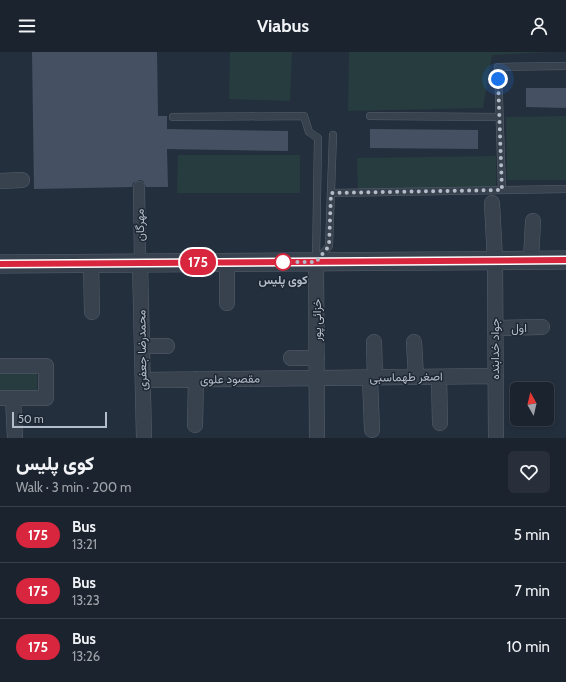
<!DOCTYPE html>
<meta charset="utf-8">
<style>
:root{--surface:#1b232e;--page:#282f3a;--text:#f1f3f6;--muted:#a0a4aa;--line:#39404a}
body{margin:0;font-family:Cabin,Vazirmatn,sans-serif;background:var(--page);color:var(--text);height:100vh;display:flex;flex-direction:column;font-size:15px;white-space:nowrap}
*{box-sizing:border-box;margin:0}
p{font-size:13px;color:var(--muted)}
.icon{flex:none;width:22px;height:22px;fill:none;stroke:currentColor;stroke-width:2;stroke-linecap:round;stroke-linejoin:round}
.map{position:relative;height:386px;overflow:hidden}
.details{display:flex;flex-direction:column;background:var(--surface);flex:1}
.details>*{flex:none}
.badge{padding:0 8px;border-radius:13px;font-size:14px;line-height:26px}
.needle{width:26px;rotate:352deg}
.buttons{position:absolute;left:510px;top:330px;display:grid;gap:8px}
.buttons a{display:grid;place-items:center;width:44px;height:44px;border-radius:6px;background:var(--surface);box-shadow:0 2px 6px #0003,0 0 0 1px var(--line);font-size:20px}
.scale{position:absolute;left:12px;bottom:10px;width:95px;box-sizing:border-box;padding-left:4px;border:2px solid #b4bcc9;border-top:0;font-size:11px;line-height:14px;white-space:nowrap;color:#b4bcc9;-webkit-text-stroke:3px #1d2633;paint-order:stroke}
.you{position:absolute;width:20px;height:20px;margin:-10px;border:3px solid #fff;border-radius:50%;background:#1a73e8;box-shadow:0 0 0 6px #1a73e833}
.map>.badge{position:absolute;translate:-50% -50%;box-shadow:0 0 0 2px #fff}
.round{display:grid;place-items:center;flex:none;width:42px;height:42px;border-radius:6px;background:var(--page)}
.head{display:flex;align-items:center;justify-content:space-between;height:68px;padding:0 16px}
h1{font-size:19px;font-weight:800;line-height:30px}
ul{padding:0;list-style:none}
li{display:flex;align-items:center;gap:12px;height:56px;padding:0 16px;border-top:1px solid var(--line)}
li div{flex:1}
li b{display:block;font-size:15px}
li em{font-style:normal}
li .badge{min-width:44px;font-weight:700;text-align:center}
header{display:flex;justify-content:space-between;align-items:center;height:52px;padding:0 16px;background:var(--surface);font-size:18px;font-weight:800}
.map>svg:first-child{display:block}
.green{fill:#263c3f}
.building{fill:#455162}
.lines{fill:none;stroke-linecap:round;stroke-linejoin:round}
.service-casing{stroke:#565f6c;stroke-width:8}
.pedestrian-casing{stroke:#565f6c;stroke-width:12}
.minor-casing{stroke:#565f6c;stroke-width:16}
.tertiary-casing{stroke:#565f6c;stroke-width:19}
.service{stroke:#38414e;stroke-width:7}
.pedestrian{stroke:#38414e;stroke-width:11}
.minor{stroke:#38414e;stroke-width:15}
.tertiary{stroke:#38414e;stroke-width:18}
.line-casing{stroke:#fff;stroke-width:9}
.line{stroke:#d7263d;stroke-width:6}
.walk{stroke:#b4bcc9;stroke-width:4;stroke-dasharray:0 7.2}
.stop-dot{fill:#fff;stroke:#d7263d;stroke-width:2}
.labels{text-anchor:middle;stroke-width:3;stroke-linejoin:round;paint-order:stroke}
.street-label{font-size:12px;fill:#b4bcc9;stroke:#1d2633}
.stop-label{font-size:12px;font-weight:bold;fill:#b4bcc9;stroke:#1d2633}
</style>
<header><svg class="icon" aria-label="menu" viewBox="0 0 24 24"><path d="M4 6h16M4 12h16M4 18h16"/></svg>Viabus<svg class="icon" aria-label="person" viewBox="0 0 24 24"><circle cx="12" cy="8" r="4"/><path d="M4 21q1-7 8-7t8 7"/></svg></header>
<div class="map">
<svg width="566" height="386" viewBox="0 0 566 386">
<rect width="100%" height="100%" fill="#242f3e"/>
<path class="green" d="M230,0H292L290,49L229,47Z
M349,0H552L492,3L483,56L348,59Z
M566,64V128H507L506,65Z
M178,103H300V141H177Z
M496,104V136L358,138L357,106Z
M37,320V340H0V321Z"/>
<path class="building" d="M32,0H157L158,64H167V77L288,79V99L167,97L168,135H146L143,129L139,128L133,131L132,135L34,137Z
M526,36H566V56L526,55Z
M370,77L478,78V97L370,96Z"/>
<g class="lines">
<g class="service-casing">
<path id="service" d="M370,64L499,65
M173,65L304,64L309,80L318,86L316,209
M502,138L498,15L566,14
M331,141L566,137
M318,208L329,194L333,83"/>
</g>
<g class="pedestrian-casing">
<path id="pedestrian" d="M139,135L140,211"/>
</g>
<g class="minor-casing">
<path id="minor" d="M0,129L22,128
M492,151L495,208L496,386
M531,208L533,169
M316,209L317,386
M227,210V251
M91,211L92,260
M140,211L144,386
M495,276L542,275
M374,290L375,325
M414,290L416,325
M142,294H167
M291,306H317
M0,314H46V346H0
M439,325L440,371
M370,326L372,378
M143,328L496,324
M13,346L15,386
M195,373L196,327"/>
</g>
<g class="tertiary-casing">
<path id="tertiary" d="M0,212L566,208"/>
</g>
<use href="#service" class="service"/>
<use href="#pedestrian" class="pedestrian"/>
<use href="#minor" class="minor"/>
<use href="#tertiary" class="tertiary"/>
</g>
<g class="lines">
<g class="line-casing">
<path id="line" d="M0,212L566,208"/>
</g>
<use href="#line" class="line"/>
<path class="walk" d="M283,210H316L329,194L331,141L502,138L498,27"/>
</g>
<circle class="stop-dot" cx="283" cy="210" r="8"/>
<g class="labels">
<g class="street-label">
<text transform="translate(140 173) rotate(-91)" y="4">مهرگان</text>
<text transform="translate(317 268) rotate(-90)" y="4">خزائی پور</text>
<text transform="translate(519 276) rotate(-1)" y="4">اول</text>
<text transform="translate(495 297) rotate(-90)" y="4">جواد خدابنده</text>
<text transform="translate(142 298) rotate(-91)" y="4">محمدرضا جعفری</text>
<text transform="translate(406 325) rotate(-1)" y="4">اصغر طهماسبی</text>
<text transform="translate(230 327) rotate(-1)" y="4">مقصود علوی</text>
</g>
<g class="stop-label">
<text x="283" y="232">کوی پلیس</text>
</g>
</g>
</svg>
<div class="buttons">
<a><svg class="needle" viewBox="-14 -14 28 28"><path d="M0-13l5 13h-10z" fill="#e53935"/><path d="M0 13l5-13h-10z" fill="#a0a4aa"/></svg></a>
</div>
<div class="scale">50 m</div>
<div class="you" style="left:498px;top:27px"></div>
<b class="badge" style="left:198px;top:210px;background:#d7263d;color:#fff">175</b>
</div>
<section class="details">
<div class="head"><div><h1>کوی پلیس</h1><p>Walk · 3 min · 200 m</p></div><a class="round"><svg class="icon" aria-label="heart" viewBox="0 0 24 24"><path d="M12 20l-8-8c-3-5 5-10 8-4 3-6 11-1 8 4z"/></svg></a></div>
<ul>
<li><span class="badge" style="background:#d7263d;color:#fff">175</span><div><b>Bus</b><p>13:21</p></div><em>5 min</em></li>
<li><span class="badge" style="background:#d7263d;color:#fff">175</span><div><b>Bus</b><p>13:23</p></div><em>7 min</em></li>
<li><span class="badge" style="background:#d7263d;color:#fff">175</span><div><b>Bus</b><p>13:26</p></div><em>10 min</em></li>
</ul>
</section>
